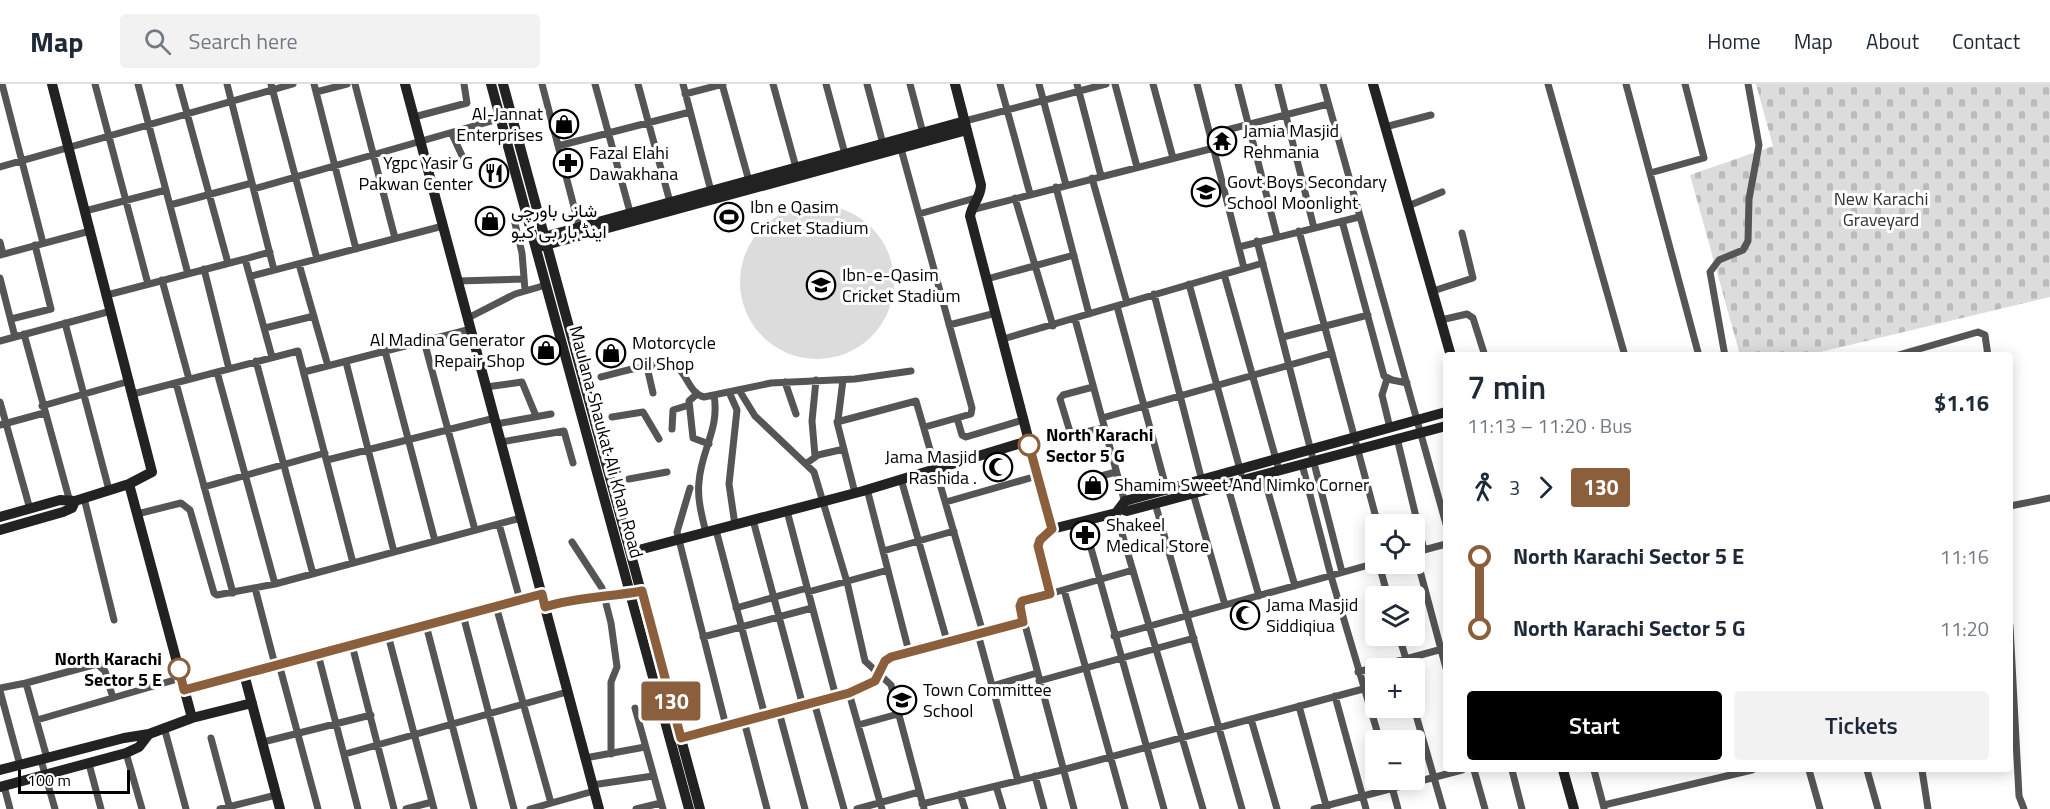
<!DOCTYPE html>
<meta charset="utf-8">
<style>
:root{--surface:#fff;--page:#f2f2f3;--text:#1f2937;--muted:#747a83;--line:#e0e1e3;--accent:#000}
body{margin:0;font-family:"Titillium Web",Vazirmatn,sans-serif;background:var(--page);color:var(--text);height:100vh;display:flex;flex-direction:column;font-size:22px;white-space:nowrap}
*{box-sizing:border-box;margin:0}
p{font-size:20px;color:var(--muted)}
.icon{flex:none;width:33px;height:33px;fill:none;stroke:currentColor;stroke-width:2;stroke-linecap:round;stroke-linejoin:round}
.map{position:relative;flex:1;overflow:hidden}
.drawer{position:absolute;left:1443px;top:268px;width:570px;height:420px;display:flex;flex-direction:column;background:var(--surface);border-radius:6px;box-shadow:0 3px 15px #0003}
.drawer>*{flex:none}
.badge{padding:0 12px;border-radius:4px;font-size:21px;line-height:39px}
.buttons{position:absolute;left:1365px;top:430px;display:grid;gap:12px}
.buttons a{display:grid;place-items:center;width:60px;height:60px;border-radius:6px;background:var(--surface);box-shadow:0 3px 15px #0003;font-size:30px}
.scale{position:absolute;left:18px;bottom:15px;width:112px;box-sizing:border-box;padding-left:6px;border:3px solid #000;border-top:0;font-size:16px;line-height:21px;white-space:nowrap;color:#000;-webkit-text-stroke:4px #fff;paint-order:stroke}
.map>.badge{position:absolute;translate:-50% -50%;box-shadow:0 0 0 3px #fff}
.legs{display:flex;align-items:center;gap:9px;height:66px;padding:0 24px;font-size:20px}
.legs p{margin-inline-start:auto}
.overview{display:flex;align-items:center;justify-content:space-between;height:102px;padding:0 24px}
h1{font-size:33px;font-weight:600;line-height:45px}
.button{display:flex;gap:12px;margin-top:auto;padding:12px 24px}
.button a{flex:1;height:69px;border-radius:6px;background:var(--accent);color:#fff;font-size:24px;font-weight:600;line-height:69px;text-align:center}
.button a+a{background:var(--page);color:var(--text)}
ul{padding:0 24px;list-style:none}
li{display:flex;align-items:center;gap:21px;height:72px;font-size:22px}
li i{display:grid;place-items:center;width:9px;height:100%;margin:0 8px;background:currentColor}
li i::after{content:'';width:15px;height:15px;margin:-8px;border:4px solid;border-radius:50%;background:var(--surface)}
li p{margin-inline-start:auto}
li:first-child i{background:linear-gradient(#0000 50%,currentColor 0)}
li:last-child i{background:linear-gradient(currentColor 50%,#0000 0)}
header{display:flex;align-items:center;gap:36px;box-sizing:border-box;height:84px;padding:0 30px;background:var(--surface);border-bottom:2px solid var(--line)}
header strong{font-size:28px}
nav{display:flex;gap:33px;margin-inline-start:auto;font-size:21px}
.search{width:420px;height:54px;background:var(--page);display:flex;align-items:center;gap:15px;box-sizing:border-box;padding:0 21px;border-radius:6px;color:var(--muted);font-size:22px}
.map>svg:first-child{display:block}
.cemetery{fill:url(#cemetery-stones)}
.garden{fill:#dcdcdc}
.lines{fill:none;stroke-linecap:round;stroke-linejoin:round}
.street{stroke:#555;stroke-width:7}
.secondary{stroke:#222;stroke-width:10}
.line-1-casing{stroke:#fff;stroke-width:14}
.line-1{stroke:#8b5e3c;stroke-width:9}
.stop-1-dot{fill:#fff;stroke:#8b5e3c;stroke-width:3}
.labels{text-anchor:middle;stroke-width:6;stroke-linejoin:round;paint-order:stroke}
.poi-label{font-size:18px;fill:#000;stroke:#fff;text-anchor:start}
.park-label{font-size:18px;fill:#333;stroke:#fff}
.stop-label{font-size:18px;font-weight:bold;fill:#000;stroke:#fff;text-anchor:start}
.street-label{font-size:18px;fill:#000;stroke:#fff}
</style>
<header>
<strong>Map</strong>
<div class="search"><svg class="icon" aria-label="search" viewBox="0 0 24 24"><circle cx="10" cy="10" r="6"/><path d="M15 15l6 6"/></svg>Search here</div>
<nav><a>Home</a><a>Map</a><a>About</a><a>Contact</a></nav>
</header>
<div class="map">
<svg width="2050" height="725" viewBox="0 0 2050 725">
<defs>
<pattern id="cemetery-stones" width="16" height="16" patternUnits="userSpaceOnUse" patternTransform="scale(1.5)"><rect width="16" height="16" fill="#dcdcdc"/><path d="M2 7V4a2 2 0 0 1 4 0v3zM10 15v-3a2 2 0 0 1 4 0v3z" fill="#bbb"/></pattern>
</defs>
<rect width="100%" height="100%" fill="#fff"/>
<path class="cemetery" d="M1756,0H2050V213L1808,271H1740L1690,91L1773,62Z"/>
<path class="garden" d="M740 198a77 77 0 1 1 154 0a77 77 0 1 1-154 0Z"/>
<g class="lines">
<path class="street" d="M2,0L43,159
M95,0L148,200
M138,0L188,190
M179,0L228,179
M227,0L274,186
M271,0L317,175
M314,0L356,165
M355,0L395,154
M542,0L579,142
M595,0L630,128
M638,0L670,118
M683,0L711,107
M722,0L749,97
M773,0L797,87
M826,0L845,70
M867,0L883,60
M910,0L923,49
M1000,0L1030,110
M1039,0L1066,101
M1077,0L1101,92
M1115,0L1137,83
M1153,0L1173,74
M1197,0L1244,184
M1238,0L1277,152
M1278,0L1314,144
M1323,0L1446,440
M1548,0L1625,272
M1626,0L1699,272
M316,8L347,0
M685,10L723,0
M414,33L467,19L464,0
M965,37L1106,0
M1385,43L1431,31
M452,50L464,76
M1211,50L1328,20
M900,61L972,324L971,330L925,343
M558,62L690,28
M0,83L293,0
M1650,89L1704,74L1685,0
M1092,94L1127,219
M1056,103L1089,230
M254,105L502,34
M1015,114L1053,242
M170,121L252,99
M1408,122L1442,108
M971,126L1214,64
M85,127L166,106
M919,130L979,113
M513,131L522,169L525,206
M1342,137L1384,292L1392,296L1407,299
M1299,147L1378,441
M1257,157L1342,488
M0,158L3,170
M1239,163L1359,133
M0,171L90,147
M245,175L270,168
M299,180L328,282
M204,185L229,285
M1224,190L1279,386
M252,192L443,142
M0,194L15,253
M987,195L1074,171
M162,196L189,295
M458,197L523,195
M1189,200L1241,389
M1433,207L1473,194L1462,149
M1154,210L1202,397
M107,211L245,175L272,273
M1117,222L1167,407
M468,234L515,210L546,201
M11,235L51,225L35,161
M1075,235L1125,419
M1441,236L1467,230L1473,234L1485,272
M65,239L109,406
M949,241L996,229
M265,244L314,232
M24,250L70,418
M1283,253L1368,231
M1003,255L1263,179
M0,257L111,227
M424,257L475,446
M385,267L435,457
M1725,272L1710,188L1719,176L1743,166L1748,157L1749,115L1759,61L1748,0
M1895,272L1978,248L1985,251L1988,272
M256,277L313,490
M346,278L394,468
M647,283L653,309
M217,288L275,500
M304,288L471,245
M601,293C617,289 667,273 679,285C688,294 691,310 704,313L771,299L855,295L911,287
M1387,295L1382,311L1390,344
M785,298L796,330
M176,299L233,509
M486,303L522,298L536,332
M1093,303L1063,311L1060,315L1071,351L1104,344
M739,306L755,332L814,388L847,498L865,577L891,601L924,725
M729,308L737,326L729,400L735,441
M133,310L298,267L353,479
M697,310L689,317L693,354L709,360
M0,318L30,425
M42,322L130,297
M612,333L643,328L659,355
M957,334L962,351L966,353L1023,336
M1102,334L1332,269
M838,336L843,296
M496,340L551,330
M0,341L44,329
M672,345L673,326L689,321
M1397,354L1424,466
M501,358L564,347L573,379
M815,372L812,337L816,296
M327,376L495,334
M807,379L818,371L844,365
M1302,380L1331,492L1380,657
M1263,390L1295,502
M629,395L667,388
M901,395L947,557
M1082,397L1116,388
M1227,400L1259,512
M204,403L325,369
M690,404L677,448L726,642
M867,405L909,568
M855,409L837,338L916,317L983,549
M1193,409L1225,521
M84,414L114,536
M946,418L1037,392
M1155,419L1242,725
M2010,422L2050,414
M787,427L836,613
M1116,429L1203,725
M137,430L181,419L190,426L214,509L217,511L275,500L521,434
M753,436L803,622
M1084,439L1164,725
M499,440L520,516
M1052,445L1040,457L1038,463L1049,510L1022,517L1020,522L1074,725
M716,446L765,632
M706,449C702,432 697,415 699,398C701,366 720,345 714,311
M572,458L602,504L611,539L617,583L611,598V670
M883,467L954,447
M1420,467L1446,460
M1415,468L1446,584
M1379,480L1388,513
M255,504L275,581
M1064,506L1125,725
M808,508L888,486
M1049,510L1133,486
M496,522L551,719
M545,523C574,514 605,515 634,508
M736,524L807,504
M463,531L514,725
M426,541L474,725
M2010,542L2019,712L2024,725
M978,550L1018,697
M388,551L434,725
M1114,552L1376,479
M1399,552L1406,575
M703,553L812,524
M352,561L394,725
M318,570L358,725
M279,580L318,725
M1358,588L1446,564
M1039,597L1194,554
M26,599L97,580L105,587L113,614
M992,602L1037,589
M0,604L26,599L47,674
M0,607L20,681
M849,609L882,725
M1335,612L1366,725
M814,618L844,725
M1299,622L1327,725
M635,624L663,725
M1414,624L1443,725
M779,628L805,725
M1251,635L1277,725
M37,636L181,594
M744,637L767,725
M858,641L898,630
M164,643L186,725
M211,654L230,725
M681,654L849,609L875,597L885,577L891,573L1023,538
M263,658L371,631
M126,669L142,725
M345,670L567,608
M585,674L645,663
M41,676L55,725
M89,680L101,725
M1474,686L1485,725
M1512,686L1522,725
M1594,686L1604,724
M1809,686L1820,725
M1867,686L1878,725
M1922,686L1928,725
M1035,692L1044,725
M1390,696L1398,725
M592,701L653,692
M4,702L10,725
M996,702L1003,725
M960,710L965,725
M922,720L1062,686L1363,605
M1604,721L1752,686
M220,725L276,711
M406,725L432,718
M530,725L594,707
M636,725L661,719
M857,725L919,708
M1314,725L1462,686"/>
<path class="secondary" d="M405,0L599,725
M491,0L689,725
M503,0L700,725
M955,0L981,101C981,113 972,120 970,132L1052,445L1116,429L1125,417L1446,328
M1373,0L1451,272
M540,154L965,37
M542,162L967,46
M129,400L192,634
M1121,425L1127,427L1446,342
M0,433L60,416L75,417L129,400L152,388L52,0
M0,446L63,428L72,424L75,417
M631,468L863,407L1028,357
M244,590L280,725
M184,606L542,510
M0,686L124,654L149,650L192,634L252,619
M1563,686L1574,725
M0,703L126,669L139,663L149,650"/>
</g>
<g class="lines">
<g class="line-1-casing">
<path id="line-1" d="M179,585L184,606L542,510L545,523C576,513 610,513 642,507L681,654L849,609L875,597L885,577L891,573L1023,538L1020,522L1022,517L1050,510L1038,462L1040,456L1052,445L1029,361"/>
</g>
<use href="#line-1" class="line-1"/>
</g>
<defs>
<g id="shop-ring" transform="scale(1.5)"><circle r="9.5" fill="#fff" stroke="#000" stroke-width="1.5"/><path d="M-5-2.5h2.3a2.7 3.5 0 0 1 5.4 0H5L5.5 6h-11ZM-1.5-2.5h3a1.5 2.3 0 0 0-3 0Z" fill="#000"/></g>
<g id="temple-ring" transform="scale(1.5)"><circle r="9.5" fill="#fff" stroke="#000" stroke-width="1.5"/><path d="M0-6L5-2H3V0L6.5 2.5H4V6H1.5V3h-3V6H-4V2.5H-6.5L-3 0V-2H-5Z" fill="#000"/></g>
<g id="pharmacy-ring" transform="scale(1.5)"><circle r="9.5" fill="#fff" stroke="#000" stroke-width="1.5"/><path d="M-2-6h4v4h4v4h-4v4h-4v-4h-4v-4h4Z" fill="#000"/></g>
<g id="restaurant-ring" transform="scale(1.5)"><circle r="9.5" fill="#fff" stroke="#000" stroke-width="1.5"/><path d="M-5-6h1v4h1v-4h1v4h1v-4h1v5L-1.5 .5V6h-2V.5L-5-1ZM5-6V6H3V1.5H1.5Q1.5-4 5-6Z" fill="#000"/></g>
<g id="school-ring" transform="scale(1.5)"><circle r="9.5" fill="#fff" stroke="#000" stroke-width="1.5"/><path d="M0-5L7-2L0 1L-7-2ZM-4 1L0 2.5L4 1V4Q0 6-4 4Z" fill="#000"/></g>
<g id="stadium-ring" transform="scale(1.5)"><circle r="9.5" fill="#fff" stroke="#000" stroke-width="1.5"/><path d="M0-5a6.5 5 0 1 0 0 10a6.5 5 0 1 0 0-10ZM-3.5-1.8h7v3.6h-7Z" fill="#000"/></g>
<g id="mosque-ring" transform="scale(1.5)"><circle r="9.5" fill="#fff" stroke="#000" stroke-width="1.5"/><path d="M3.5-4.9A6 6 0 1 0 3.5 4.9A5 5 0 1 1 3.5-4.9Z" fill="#000"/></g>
</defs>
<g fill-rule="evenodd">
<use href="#shop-ring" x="564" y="40"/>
<use href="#temple-ring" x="1222" y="57"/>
<use href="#pharmacy-ring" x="568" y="79"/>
<use href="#restaurant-ring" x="494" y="89"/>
<use href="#school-ring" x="1206" y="108"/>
<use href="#stadium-ring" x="729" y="133"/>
<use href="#shop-ring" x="490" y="137"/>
<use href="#school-ring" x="821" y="201"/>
<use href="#shop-ring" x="546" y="266"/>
<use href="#shop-ring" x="611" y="269"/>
<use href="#mosque-ring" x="998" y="383"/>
<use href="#shop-ring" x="1093" y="401"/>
<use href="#pharmacy-ring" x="1085" y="451"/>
<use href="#mosque-ring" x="1245" y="531"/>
<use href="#school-ring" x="902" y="616"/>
</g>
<g class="stop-1-dot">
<circle cx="1029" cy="361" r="10"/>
<circle cx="179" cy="585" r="10"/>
</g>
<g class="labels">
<g class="poi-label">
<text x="543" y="36" text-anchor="end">Al-Jannat<tspan x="543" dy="21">Enterprises</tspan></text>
<text x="1243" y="53">Jamia Masjid<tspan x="1243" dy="21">Rehmania</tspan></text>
<text x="589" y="75">Fazal Elahi<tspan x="589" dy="21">Dawakhana</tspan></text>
<text x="473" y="85" text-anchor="end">Ygpc Yasir G<tspan x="473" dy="21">Pakwan Center</tspan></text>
<text x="1227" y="104">Govt Boys Secondary<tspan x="1227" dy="21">School Moonlight</tspan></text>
<text x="750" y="129">Ibn e Qasim<tspan x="750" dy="21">Cricket Stadium</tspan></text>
<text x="511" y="133">شانی باورچی<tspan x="511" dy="21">اینڈ بار بی کیو</tspan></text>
<text x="842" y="197">Ibn-e-Qasim<tspan x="842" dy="21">Cricket Stadium</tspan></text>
<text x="525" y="262" text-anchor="end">Al Madina Generator<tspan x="525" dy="21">Repair Shop</tspan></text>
<text x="632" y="265">Motorcycle<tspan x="632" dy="21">Oil Shop</tspan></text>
<text x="977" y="379" text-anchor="end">Jama Masjid<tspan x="977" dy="21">Rashida .</tspan></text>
<text x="1114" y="407">Shamim Sweet And Nimko Corner</text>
<text x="1106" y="447">Shakeel<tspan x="1106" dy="21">Medical Store</tspan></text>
<text x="1266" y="527">Jama Masjid<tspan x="1266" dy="21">Siddiqiua</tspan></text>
<text x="923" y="612">Town Committee<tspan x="923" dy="21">School</tspan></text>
</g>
<g class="park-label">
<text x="1881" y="121">New Karachi<tspan x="1881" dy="21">Graveyard</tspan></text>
</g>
<g class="stop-label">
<text x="1046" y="357">North Karachi<tspan x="1046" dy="21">Sector 5 G</tspan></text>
<text x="162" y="581" text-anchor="end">North Karachi<tspan x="162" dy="21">Sector 5 E</tspan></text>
</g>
<g class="street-label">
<text transform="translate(606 358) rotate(75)" y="6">Maulana Shaukat Ali Khan Road</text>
</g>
</g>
</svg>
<div class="buttons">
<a><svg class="icon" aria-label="locate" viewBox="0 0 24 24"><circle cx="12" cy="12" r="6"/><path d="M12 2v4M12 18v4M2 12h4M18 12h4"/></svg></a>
<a><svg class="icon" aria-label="layers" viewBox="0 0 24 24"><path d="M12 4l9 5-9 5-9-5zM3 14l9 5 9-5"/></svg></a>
<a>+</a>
<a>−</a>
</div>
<div class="scale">100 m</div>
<b class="badge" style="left:671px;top:617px;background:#8b5e3c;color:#fff">130</b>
<section class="drawer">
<div class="overview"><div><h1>7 min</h1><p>11:13 – 11:20 · Bus</p></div><b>$1.16</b></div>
<div class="legs"><svg class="icon" aria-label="walk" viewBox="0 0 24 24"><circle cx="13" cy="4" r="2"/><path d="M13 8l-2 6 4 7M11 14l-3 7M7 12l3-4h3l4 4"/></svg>3<svg class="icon" aria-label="forward" viewBox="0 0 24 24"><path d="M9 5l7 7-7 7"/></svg><b class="badge" style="background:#8b5e3c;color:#fff">130</b></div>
<ul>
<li><i style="color:#8b5e3c"></i><b>North Karachi Sector 5 E</b><p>11:16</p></li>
<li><i style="color:#8b5e3c"></i><b>North Karachi Sector 5 G</b><p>11:20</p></li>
</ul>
<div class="button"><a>Start</a><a>Tickets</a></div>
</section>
</div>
